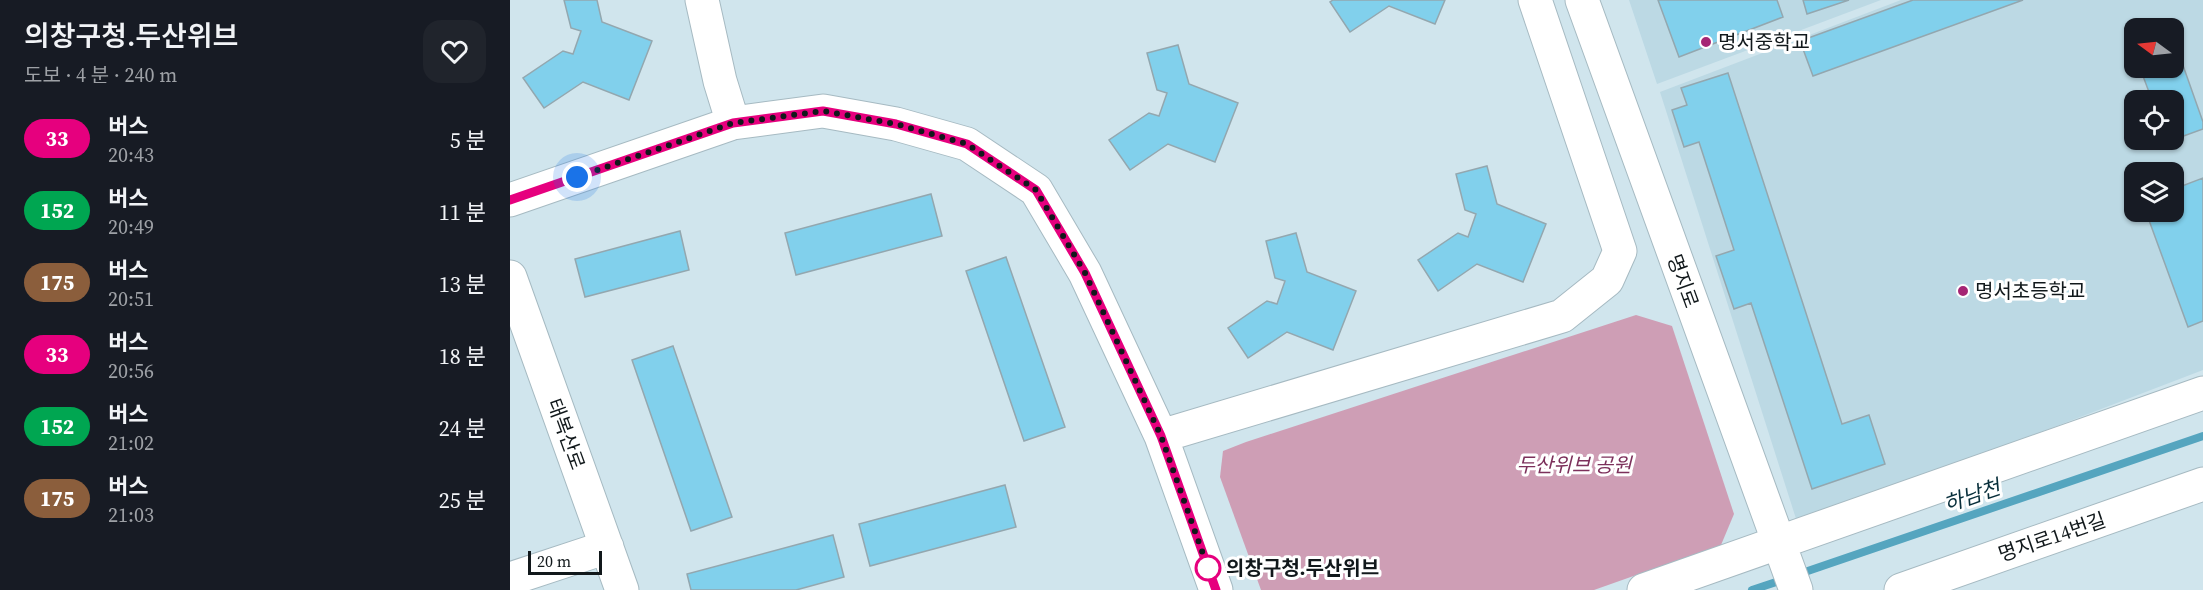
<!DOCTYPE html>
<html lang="ko">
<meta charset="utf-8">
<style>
:root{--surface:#171b24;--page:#20242c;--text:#f1f3f6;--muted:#9ea1a6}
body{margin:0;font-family:"Source Serif 4","Noto Sans KR",serif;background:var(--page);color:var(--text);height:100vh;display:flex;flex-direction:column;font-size:22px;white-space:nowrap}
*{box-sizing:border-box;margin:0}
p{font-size:20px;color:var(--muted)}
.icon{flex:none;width:33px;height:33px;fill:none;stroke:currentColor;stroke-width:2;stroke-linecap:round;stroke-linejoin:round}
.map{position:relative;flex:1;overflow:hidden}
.panel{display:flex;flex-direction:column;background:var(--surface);width:510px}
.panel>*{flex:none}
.badge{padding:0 12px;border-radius:20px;font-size:21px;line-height:39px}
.needle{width:39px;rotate:285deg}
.buttons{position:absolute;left:1614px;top:18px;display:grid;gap:12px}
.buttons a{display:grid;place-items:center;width:60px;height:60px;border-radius:12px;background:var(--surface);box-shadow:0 2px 4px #0004;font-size:30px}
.scale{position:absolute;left:18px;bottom:15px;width:74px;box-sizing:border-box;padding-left:6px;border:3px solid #11181b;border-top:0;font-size:16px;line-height:21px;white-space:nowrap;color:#11181b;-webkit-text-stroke:4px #fff;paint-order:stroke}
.you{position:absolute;width:30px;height:30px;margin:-15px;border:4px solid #fff;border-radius:50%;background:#1a73e8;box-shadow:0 0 0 9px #1a73e833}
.map>.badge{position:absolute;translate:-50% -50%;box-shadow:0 0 0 3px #fff}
.round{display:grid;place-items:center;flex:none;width:63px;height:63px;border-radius:18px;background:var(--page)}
.summary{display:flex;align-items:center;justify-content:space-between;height:102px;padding:0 24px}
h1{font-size:28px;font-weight:600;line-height:45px}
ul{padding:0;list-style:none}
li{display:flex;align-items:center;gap:18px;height:72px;padding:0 24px}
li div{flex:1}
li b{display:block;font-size:22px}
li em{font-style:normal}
li .badge{min-width:66px;font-weight:700;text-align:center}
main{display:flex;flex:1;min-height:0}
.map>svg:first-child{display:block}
.built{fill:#bcd9e4;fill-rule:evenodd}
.green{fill:#ce9eb5}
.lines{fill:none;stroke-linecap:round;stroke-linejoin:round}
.stream{stroke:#55a5bf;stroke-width:8}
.building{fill:#81d0ec;stroke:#93a7af;stroke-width:1.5}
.minor-casing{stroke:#a6bac2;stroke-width:35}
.minor{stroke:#fff;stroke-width:33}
.line-casing{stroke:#fff;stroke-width:14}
.line{stroke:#e6007e;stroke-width:9}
.walk{stroke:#11181b;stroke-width:6;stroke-dasharray:0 10.8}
.poi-dot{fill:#a52574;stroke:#fff;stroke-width:2}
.stop-dot{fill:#fff;stroke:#e6007e;stroke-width:3}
.labels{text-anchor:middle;stroke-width:6;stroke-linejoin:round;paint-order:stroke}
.poi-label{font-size:20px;fill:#11181b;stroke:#fff;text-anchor:start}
.street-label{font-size:20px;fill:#11181b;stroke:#fff}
.park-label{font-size:20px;font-style:italic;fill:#7c305b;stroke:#fff}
.stop-label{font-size:20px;font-weight:bold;fill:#11181b;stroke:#fff;text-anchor:start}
.water-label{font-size:21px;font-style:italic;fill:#082f3b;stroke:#fff}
</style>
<main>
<section class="panel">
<div class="summary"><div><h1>의창구청.두산위브</h1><p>도보 · 4 분 · 240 m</p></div><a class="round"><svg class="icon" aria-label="heart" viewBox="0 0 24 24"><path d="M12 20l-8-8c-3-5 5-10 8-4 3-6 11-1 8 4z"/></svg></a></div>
<ul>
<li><span class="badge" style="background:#e6007e;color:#fff">33</span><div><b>버스</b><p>20:43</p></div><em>5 분</em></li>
<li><span class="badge" style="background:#00a651;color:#fff">152</span><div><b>버스</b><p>20:49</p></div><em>11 분</em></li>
<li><span class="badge" style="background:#8b5e3c;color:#fff">175</span><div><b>버스</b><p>20:51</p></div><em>13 분</em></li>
<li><span class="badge" style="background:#e6007e;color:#fff">33</span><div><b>버스</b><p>20:56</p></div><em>18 분</em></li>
<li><span class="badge" style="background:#00a651;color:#fff">152</span><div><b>버스</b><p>21:02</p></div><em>24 분</em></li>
<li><span class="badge" style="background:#8b5e3c;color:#fff">175</span><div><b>버스</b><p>21:03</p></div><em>25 분</em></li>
</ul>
</section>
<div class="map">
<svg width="1693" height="590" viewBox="0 0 1693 590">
<rect width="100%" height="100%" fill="#d0e5ed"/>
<path class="built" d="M1119,0H1371L1147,84Z
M1391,0H1693V370L1288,525L1150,92ZM1624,28H1664V68H1624ZM1624,100H1664V140H1624ZM1624,172H1664V212H1624Z"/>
<path class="green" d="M1126,315L1162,326L1224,514L1211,545L1084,590H751L710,477L713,451L736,442Z"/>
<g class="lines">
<path class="stream" d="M1289,574L1693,436
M1242,590L1275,579"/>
</g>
<path class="building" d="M54,0H87L92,22L142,41L119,100L73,82L34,108L13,78L53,51L63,54L71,31L61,28Z
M823,0H935L925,24L879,6L840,32L820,2Z
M1148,0H1267L1273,17L1169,57Z
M1293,0H1339L1297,14Z
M1403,0H1513L1303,76L1290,41Z
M1664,40L1693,122V129L1657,142L1656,140H1664V100H1642L1630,68H1664Z
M668,45L679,84L728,103L705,162L658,144L620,170L599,140L639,113L649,116L657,93L647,90L637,53Z
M1218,73L1332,424L1359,415L1375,464L1302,489L1241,303L1224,309L1206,256L1224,250L1189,142L1174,147L1162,110L1177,105L1171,88Z
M977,166L987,204L1036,224L1013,282L967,264L928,291L908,260L948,233L958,237L966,214L955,210L946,174Z
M1693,178V321L1678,327L1636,212H1664V189Z
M421,194L432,236L286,275L275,233Z
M170,231L179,270L75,297L65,259Z
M786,233L797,272L846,291L823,350L777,332L738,358L718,328L757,301L767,304L775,281L765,278L756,241Z
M496,257L555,427L514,441L456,271Z
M163,346L222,517L181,531L122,360Z
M495,485L506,527L360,566L349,524Z
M323,535L334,577L286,590H181L177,574Z"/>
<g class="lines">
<g class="minor-casing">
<path id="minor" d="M192,0L210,81L223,123
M1072,0L1286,590
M0,200L223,123L313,111L386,124L457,144L526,190L575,273L651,436L706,590
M0,277L112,590
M651,436L1052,316L1097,280L1110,251L1025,0
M0,579L97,547
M1134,590L1693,393
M1391,590L1693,484"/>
</g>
<use href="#minor" class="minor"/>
</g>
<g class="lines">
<g class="line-casing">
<path id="line" d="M0,200L223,123L313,111L386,124L457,144L526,190L575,273L651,436L706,590"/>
</g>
<use href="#line" class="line"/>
<path class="walk" d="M67,177L223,123L313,111L386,124L457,144L526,190L575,273L651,436L698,568"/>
</g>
<g class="poi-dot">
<circle cx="1196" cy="42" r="6"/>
<circle cx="1453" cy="291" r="6"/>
</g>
<circle class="stop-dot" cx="698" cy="568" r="12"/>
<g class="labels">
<g class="poi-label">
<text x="1208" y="49">명서중학교</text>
<text x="1465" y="298">명서초등학교</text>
</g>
<g class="street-label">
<text transform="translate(1173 281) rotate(70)" y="7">명지로</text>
<text transform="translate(56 434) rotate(70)" y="7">태복산로</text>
<text transform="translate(1542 537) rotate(-19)" y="7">명지로14번길</text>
</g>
<g class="park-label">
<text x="1064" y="472">두산위브 공원</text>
</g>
<g class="stop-label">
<text x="716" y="575">의창구청.두산위브</text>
</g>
<g class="water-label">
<text transform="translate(1462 496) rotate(-19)" y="7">하남천</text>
</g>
</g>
</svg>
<div class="buttons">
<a><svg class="needle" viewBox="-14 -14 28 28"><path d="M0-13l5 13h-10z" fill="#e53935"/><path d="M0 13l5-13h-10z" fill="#9ea1a6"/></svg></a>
<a><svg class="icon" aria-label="locate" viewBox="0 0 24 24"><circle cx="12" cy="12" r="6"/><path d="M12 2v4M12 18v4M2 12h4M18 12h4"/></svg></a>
<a><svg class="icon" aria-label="layers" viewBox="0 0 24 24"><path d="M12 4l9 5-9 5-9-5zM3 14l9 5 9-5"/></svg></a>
</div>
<div class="scale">20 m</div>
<div class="you" style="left:67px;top:177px"></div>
</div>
</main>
